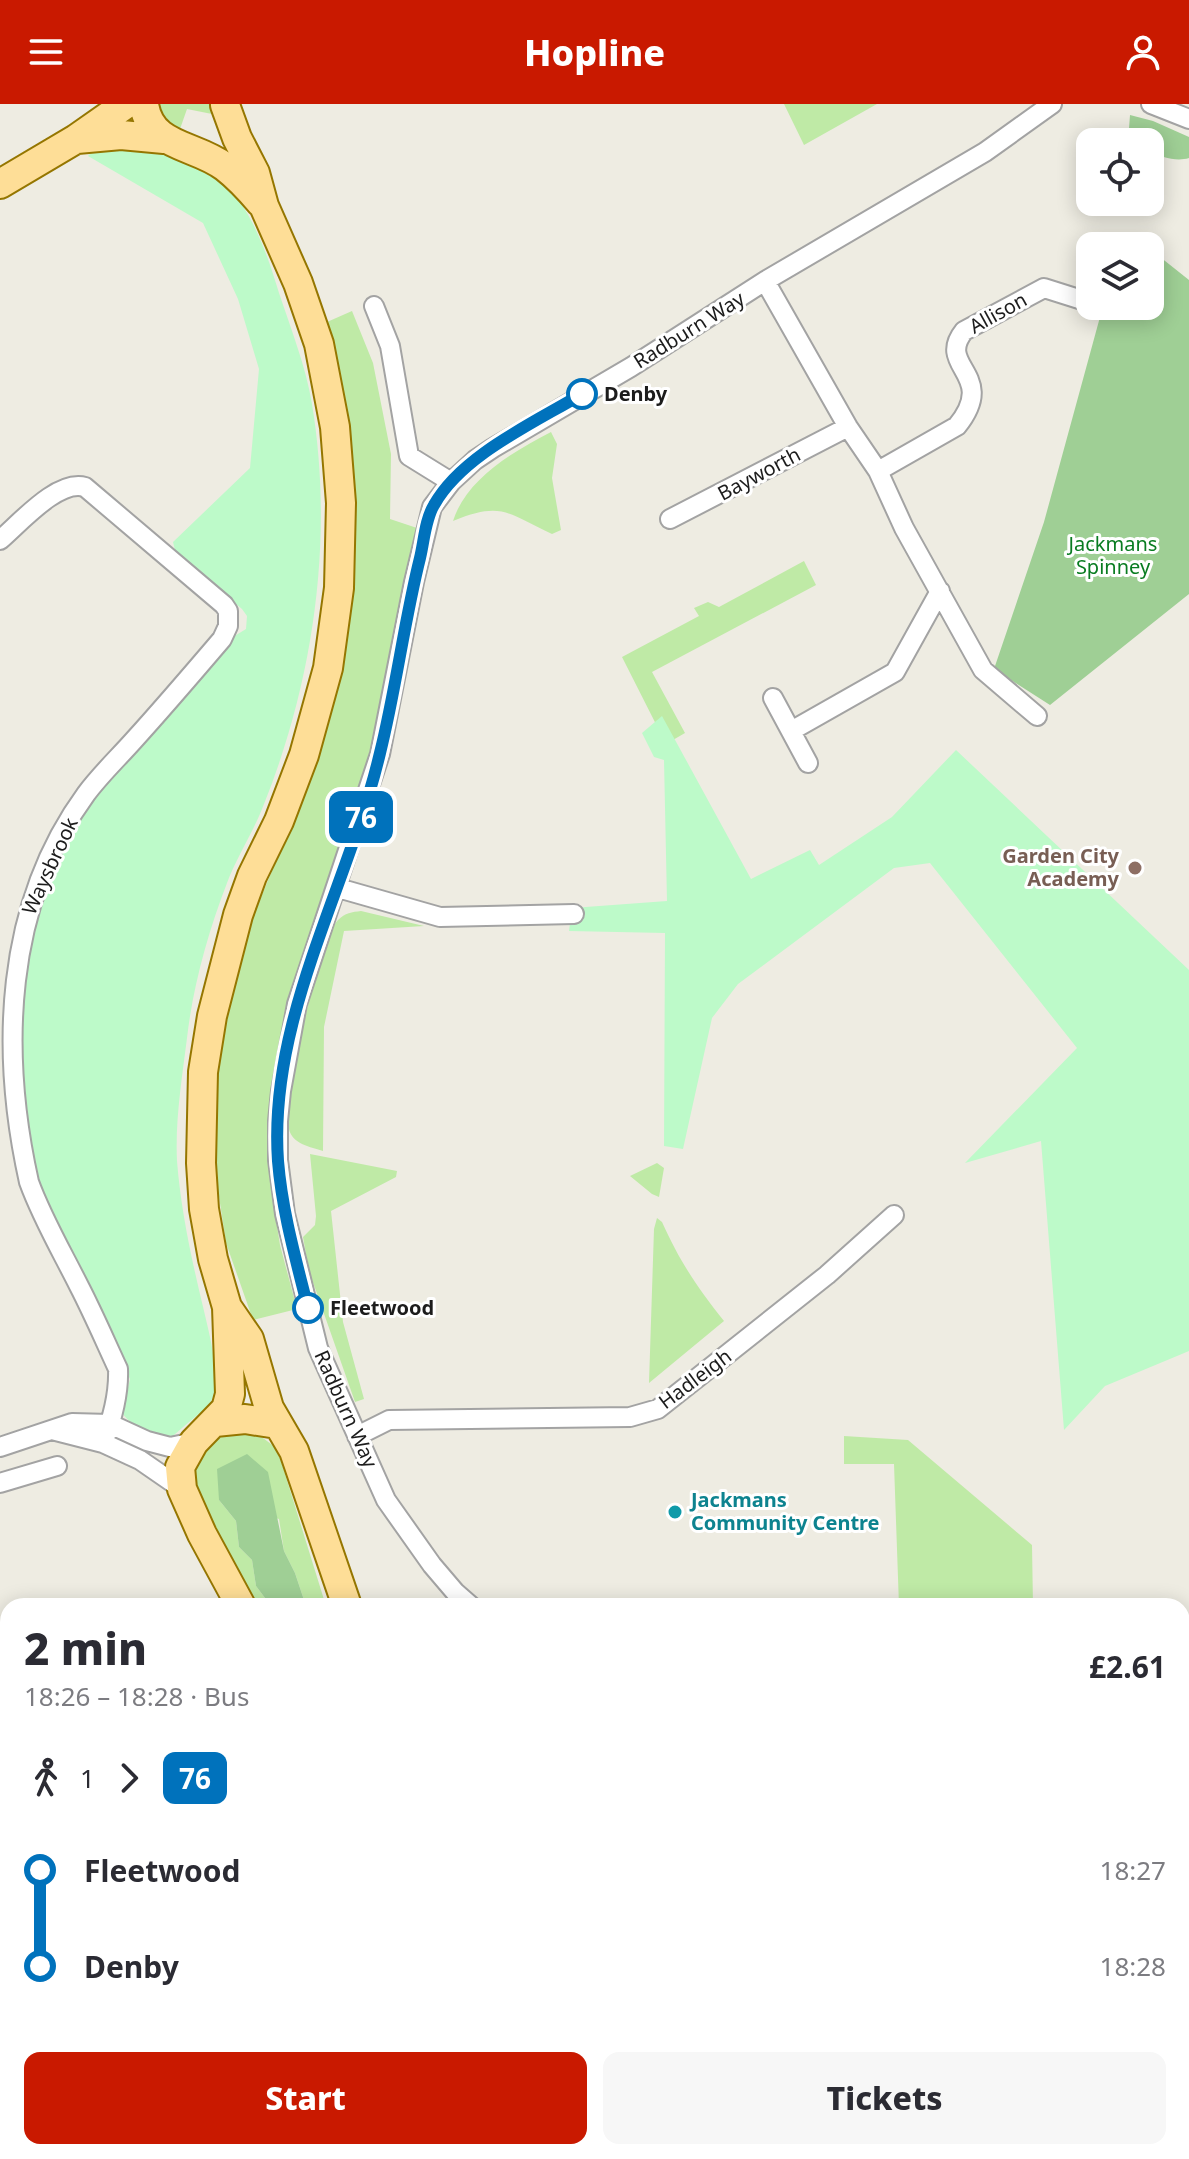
<!DOCTYPE html>
<meta charset="utf-8">
<style>
:root{--surface:#fff;--page:#f7f7f7;--text:#2b2b33;--muted:#7c7c81;--accent:#c91900}
body{margin:0;font-family:"Noto Sans",sans-serif;background:var(--page);color:var(--text);height:100vh;display:flex;flex-direction:column;font-size:30px;white-space:nowrap}
*{box-sizing:border-box;margin:0}
p{font-size:26px;color:var(--muted)}
.icon{flex:none;width:44px;height:44px;fill:none;stroke:currentColor;stroke-width:2;stroke-linecap:round;stroke-linejoin:round}
.map{position:relative;flex:1;overflow:hidden}
.drawer{position:absolute;left:0px;top:1494px;width:1190px;height:562px;display:flex;flex-direction:column;background:var(--surface);border-radius:24px 24px 0 0;box-shadow:0 4px 20px #0003}
.drawer>*{flex:none}
.badge{padding:0 16px;border-radius:12px;font-size:28px;line-height:52px}
.buttons{position:absolute;left:1076px;top:24px;display:grid;gap:16px}
.buttons a{display:grid;place-items:center;width:88px;height:88px;border-radius:16px;background:var(--surface);box-shadow:0 4px 20px #0003;font-size:40px}
.map>.badge{position:absolute;translate:-50% -50%;box-shadow:0 0 0 4px #fff}
.legs{display:flex;align-items:center;gap:12px;height:88px;padding:0 24px;font-size:26px}
.legs p{margin-inline-start:auto}
.overview{display:flex;align-items:center;justify-content:space-between;height:136px;padding:0 24px}
h1{font-size:44px;font-weight:800;line-height:60px}
.primary-button{display:flex;gap:16px;margin-top:auto;padding:16px 24px}
.primary-button a{flex:1;height:92px;border-radius:16px;background:var(--accent);color:#fff;font-size:32px;font-weight:800;line-height:92px;text-align:center}
.primary-button a+a{background:var(--page);color:var(--text)}
ul{padding:0 24px;list-style:none}
li{display:flex;align-items:center;gap:28px;height:96px;font-size:30px}
li i{display:grid;place-items:center;width:12px;height:100%;margin:0 10px;background:currentColor}
li i::after{content:'';width:20px;height:20px;margin:-10px;border:6px solid;border-radius:50%;background:var(--surface)}
li p{margin-inline-start:auto}
li:first-child i{background:linear-gradient(#0000 50%,currentColor 0)}
li:last-child i{background:linear-gradient(currentColor 50%,#0000 0)}
header{display:flex;justify-content:space-between;align-items:center;height:104px;padding:0 24px;background:var(--accent);color:#fff;font-size:36px;font-weight:800}
.map>svg:first-child{display:block}
.grass{fill:#bfeaa6}
.forest{fill:#9fcf95}
.park{fill:#bdfac9}
.pitch{fill:#7de0c6}
.lines{fill:none;stroke-linecap:round;stroke-linejoin:round}
.minor-casing{stroke:#a3a3a3;stroke-width:22}
.primary-casing{stroke:#957600;stroke-width:32}
.minor{stroke:#fff;stroke-width:18}
.primary{stroke:#fede97;stroke-width:28}
.line-1-casing{stroke:#fff;stroke-width:18}
.line-1{stroke:#0072bc;stroke-width:12}
.stop-1-dot{fill:#fff;stroke:#0072bc;stroke-width:4}
.education-dot{fill:#8d6e63;stroke:#fff;stroke-width:3}
.culture-dot{fill:#0f9aa8;stroke:#fff;stroke-width:3}
.labels{text-anchor:middle;stroke-width:6;stroke-linejoin:round;paint-order:stroke}
.street-label{font-size:20px;fill:#1c1c1c;stroke:#fff}
.stop-label{font-size:20px;font-weight:bold;fill:#1c1c1c;stroke:#fff;text-anchor:start}
.park-label{font-size:20px;fill:#097c21;stroke:#fff}
.education-label{font-size:20px;font-weight:bold;fill:#785e54;stroke:#fff;text-anchor:end}
.culture-label{font-size:20px;font-weight:bold;fill:#0d838f;stroke:#fff;text-anchor:start}
</style>
<header><svg class="icon" aria-label="menu" viewBox="0 0 24 24"><path d="M4 6h16M4 12h16M4 18h16"/></svg>Hopline<svg class="icon" aria-label="person" viewBox="0 0 24 24"><circle cx="12" cy="8" r="4"/><path d="M4 21q1-7 8-7t8 7"/></svg></header>
<div class="map">
<svg width="1189" height="2055" viewBox="0 0 1189 2055">
<rect width="100%" height="100%" fill="#eeece2"/>
<path class="grass" d="M154,0H215L212,10L187,5L180,25L172,31Z
M784,0H877L804,41Z
M352,207L373,259L391,350L390,415L417,424L368,659L288,901L273,984L268,1034L271,1084L280,1141L297,1205L253,1216L226,1139L218,1086L213,979L223,917L240,843L313,669L338,568L350,506L354,367L346,309L327,218Z
M551,328L557,340L552,374L561,426L552,430C507,409 502,397 453,417C466,375 514,347 551,328Z
M804,457L816,481L652,568L685,629L666,640L622,553L699,512L694,504L708,498L719,503Z
M361,807L424,822L344,827L324,923L323,1047C311,1043 292,1040 289,1025C282,999 320,834 338,816C345,809 352,808 361,807Z
M310,1050L397,1067L396,1073L331,1107L343,1218L364,1295L355,1298L309,1167L303,1133L315,1121L316,1112Z
M657,1059L664,1064L659,1093L652,1090L630,1072Z
M657,1114L662,1118C680,1158 697,1183 724,1217L649,1279L654,1125Z
M255,1328L275,1343L281,1357L326,1502H306L295,1469L284,1447L279,1415L219,1396L236,1417L239,1443L252,1456L256,1482L271,1502H251L189,1390L196,1347L214,1331Z
M844,1332L908,1336L1032,1441L1033,1502H899L894,1360H844Z
M3,1801L8,1813V1889L0,1888V1802Z"/>
<path class="forest" d="M1130,11L1153,17L1189,33V54C1176,58 1161,53 1150,47V38H1128Z
M1150,145L1189,176V490L1050,601L994,565L1044,418L1103,202H1150Z
M247,1350L268,1368L284,1447L295,1469L306,1502H271L256,1482L252,1456L239,1443L236,1417L219,1396L217,1365Z"/>
<path class="park" d="M103,36C133,39 198,54 220,74C251,103 267,149 279,189C291,225 306,263 312,300C334,434 314,575 264,700C254,727 237,752 227,779C208,828 193,882 187,934C182,974 175,1017 177,1057C181,1108 192,1157 204,1207C209,1229 223,1279 210,1299C206,1305 180,1325 172,1333C151,1331 135,1326 122,1309L130,1275L40,1087L22,1031L13,893L52,763L81,711L217,551L233,533L246,525L247,512L242,505L176,450L173,438L250,364L259,265L238,195L203,119L88,52Z
M662,612L751,775L810,746L819,761L892,713L956,646L1189,866V1247L1105,1282L1064,1326L1041,1037L965,1059L1077,944L930,759L894,764L738,880L712,914L683,1045L664,1042L665,829L569,827L572,804L667,797L664,656L654,653L642,629Z
M1189,1603V1677L1182,1674V1604Z
M1184,1927L1189,1932V2055H962L973,2048H1182Z
M0,2008L8,2020V2048H29L35,2055H0Z"/>
<path class="pitch" d="M1182,2036L1189,2048V2055H1073L1086,2048H1182Z"/>
<g class="lines">
<g class="minor-casing">
<path id="minor" d="M1151,0L1189,15
M765,177L848,323L878,367L904,424L983,566L1037,612
M374,202L390,242L409,352L451,378
M878,367L957,322C999,270 935,263 964,227L1044,184L1082,196
M670,415L848,323
M0,436C20,419 58,375 85,383L224,501L228,507V522L222,535C193,569 164,603 134,636C118,654 100,671 86,690C4,802 0,948 29,1078C42,1114 62,1148 79,1182C93,1209 105,1237 118,1265C119,1290 112,1316 103,1339
M773,594L808,659
M791,627L895,568L940,487
M338,784L440,813L574,810
M52,1326L103,1339L140,1356L182,1385
M357,1332L389,1316L630,1313L658,1305L827,1171L894,1111
M0,1343L72,1319L110,1320L147,1337L170,1343L194,1338
M0,1379L57,1362
M471,1502L455,1488L432,1461L386,1396L318,1244L285,1110L278,1056V1017L281,987L297,900L380,650L414,478L432,403L451,378L475,356L493,344L631,263L765,177L985,48L1052,0
M1182,1597L1189,1596
M0,1643L8,1638
M0,1765L8,1788
M1182,1885L1189,1895
M0,1901H8
M230,2048L235,2055
M344,2048L349,2055
M530,2048L532,2055
M829,2048L833,2055
M156,2055L165,2048"/>
</g>
<g class="primary-casing">
<path id="primary" d="M144,0C150,44 195,40 225,63C238,73 250,86 261,99
M225,1L237,34L255,69L264,102L298,179L319,240L335,323L341,399L339,484L328,564L304,651L279,717L252,772L238,811L212,912L203,968L201,1059L204,1105L213,1155L227,1203L230,1290L226,1305L194,1338L180,1363L182,1385L202,1430L241,1502
M77,35L121,31L164,35
M0,80L76,35L126,0
M227,1203L249,1235L269,1304L294,1347L347,1502
M215,1318L245,1315L277,1320
M639,2048L643,2055"/>
</g>
<use href="#minor" class="minor"/>
<use href="#primary" class="primary"/>
</g>
<g class="lines">
<g class="line-1-casing">
<path id="line-1" d="M308,1204C296,1156 282,1107 278,1057C268,914 348,784 380,649C396,585 404,518 420,454C424,438 425,416 434,401C462,351 534,319 582,290"/>
</g>
<use href="#line-1" class="line-1"/>
</g>
<g class="stop-1-dot">
<circle cx="582" cy="290" r="14"/>
<circle cx="308" cy="1204" r="14"/>
</g>
<circle class="education-dot" cx="1135" cy="764" r="8"/>
<circle class="culture-dot" cx="675" cy="1408" r="8"/>
<g class="labels">
<g class="street-label">
<text transform="translate(998 209) rotate(-29)" y="7">Allison</text>
<text transform="translate(689 226) rotate(-32)" y="7">Radburn Way</text>
<text transform="translate(759 370) rotate(-28)" y="7">Bayworth</text>
<text transform="translate(50 762) rotate(-65)" y="7">Waysbrook</text>
<text transform="translate(695 1275) rotate(-37)" y="7">Hadleigh</text>
<text transform="translate(346 1305) rotate(66)" y="7">Radburn Way</text>
</g>
<g class="stop-label">
<text x="604" y="297">Denby</text>
<text x="330" y="1211">Fleetwood</text>
</g>
<g class="park-label">
<text x="1113" y="447">Jackmans<tspan x="1113" dy="23">Spinney</tspan></text>
</g>
<g class="education-label">
<text x="1119" y="759">Garden City<tspan x="1119" dy="23">Academy</tspan></text>
</g>
<g class="culture-label">
<text x="691" y="1403">Jackmans<tspan x="691" dy="23">Community Centre</tspan></text>
</g>
</g>
</svg>
<div class="buttons">
<a><svg class="icon" aria-label="locate" viewBox="0 0 24 24"><circle cx="12" cy="12" r="6"/><path d="M12 2v4M12 18v4M2 12h4M18 12h4"/></svg></a>
<a><svg class="icon" aria-label="layers" viewBox="0 0 24 24"><path d="M12 4l9 5-9 5-9-5zM3 14l9 5 9-5"/></svg></a>
</div>
<b class="badge" style="left:361px;top:713px;background:#0072bc;color:#fff">76</b>
<section class="drawer">
<div class="overview"><div><h1>2 min</h1><p>18:26 – 18:28 · Bus</p></div><b>£2.61</b></div>
<div class="legs"><svg class="icon" aria-label="walk" viewBox="0 0 24 24"><circle cx="13" cy="4" r="2"/><path d="M13 8l-2 6 4 7M11 14l-3 7M7 12l3-4h3l4 4"/></svg>1<svg class="icon" aria-label="forward" viewBox="0 0 24 24"><path d="M9 5l7 7-7 7"/></svg><b class="badge" style="background:#0072bc;color:#fff">76</b></div>
<ul>
<li><i style="color:#0072bc"></i><b>Fleetwood</b><p>18:27</p></li>
<li><i style="color:#0072bc"></i><b>Denby</b><p>18:28</p></li>
</ul>
<div class="primary-button"><a>Start</a><a>Tickets</a></div>
</section>
</div>
